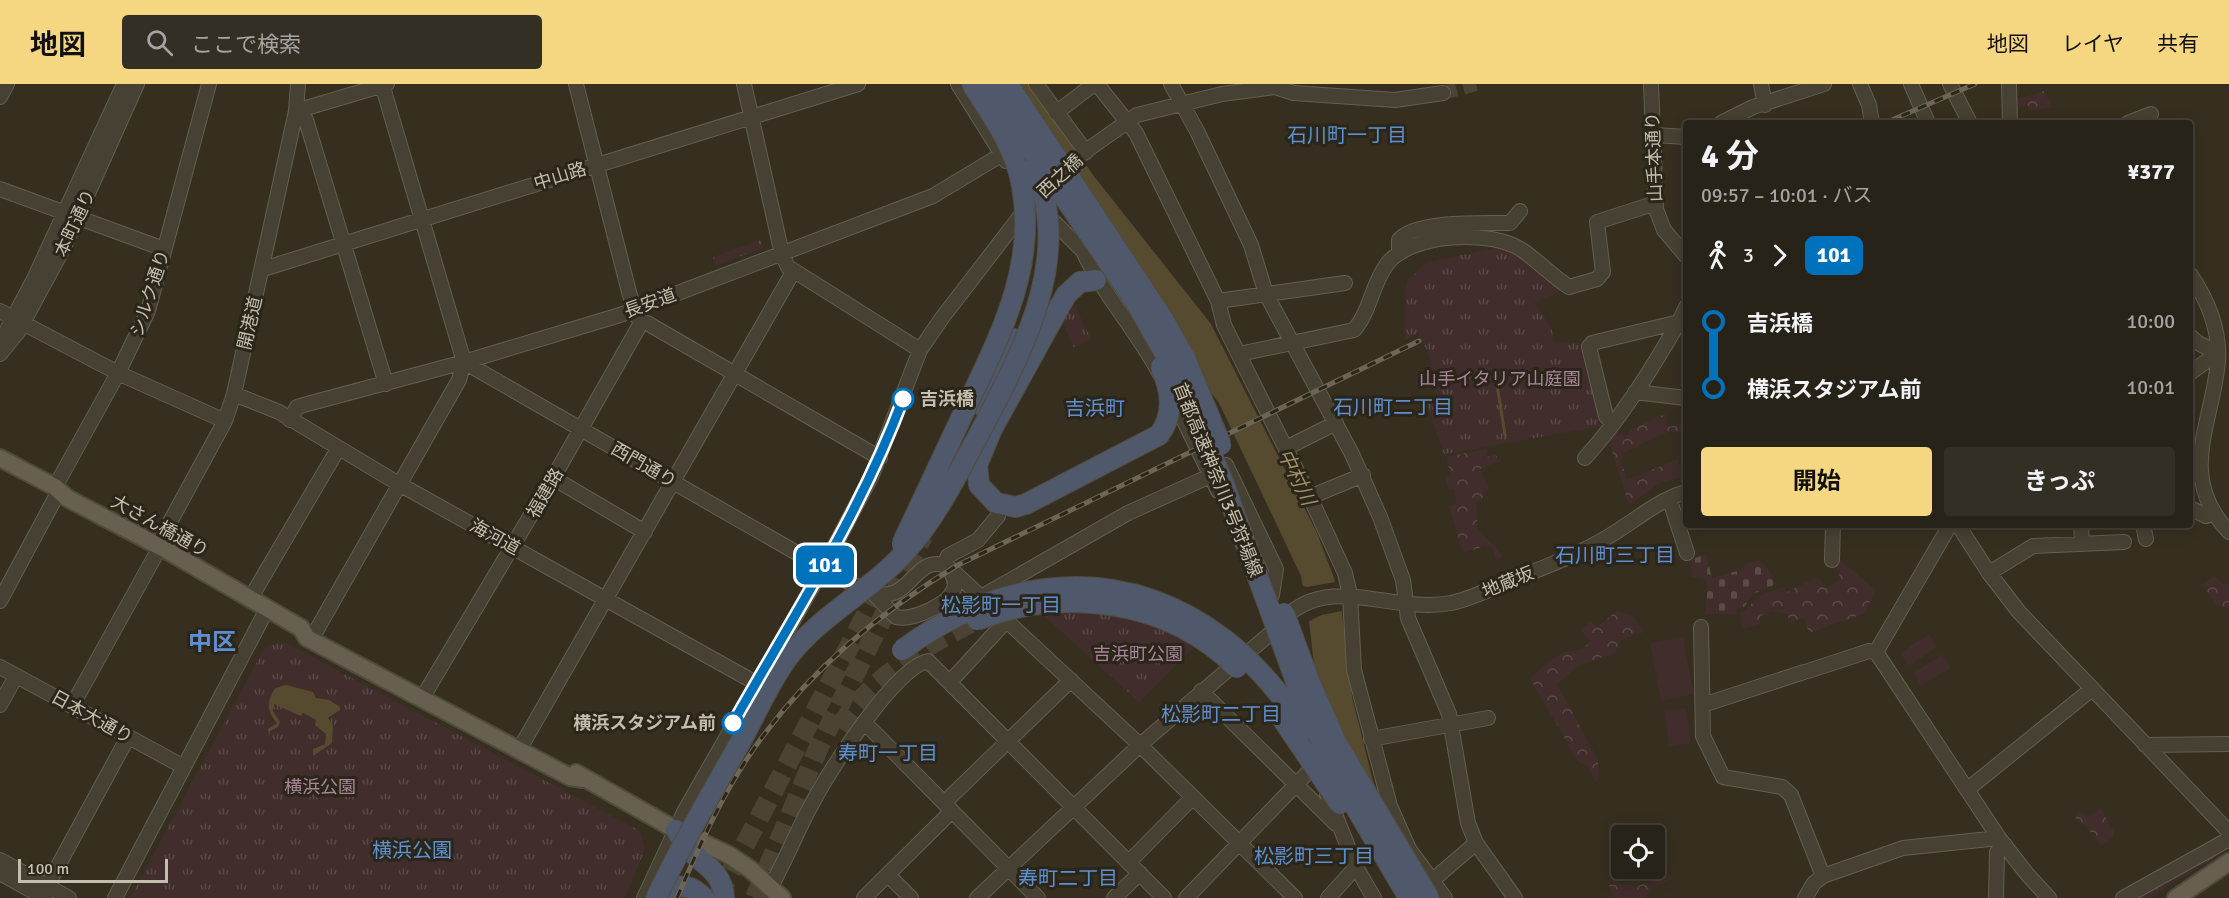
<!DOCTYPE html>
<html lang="ja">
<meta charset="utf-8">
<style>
:root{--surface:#282318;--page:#342f25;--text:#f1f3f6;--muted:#a5a4a2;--line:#444037;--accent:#f5d681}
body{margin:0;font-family:Signika,"Noto Sans JP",sans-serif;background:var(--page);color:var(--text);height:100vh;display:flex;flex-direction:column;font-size:22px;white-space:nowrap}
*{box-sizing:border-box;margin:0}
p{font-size:20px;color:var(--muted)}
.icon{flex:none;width:33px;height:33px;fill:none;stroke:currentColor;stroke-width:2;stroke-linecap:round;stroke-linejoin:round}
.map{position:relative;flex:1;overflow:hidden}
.side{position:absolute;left:1683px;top:36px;width:510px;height:408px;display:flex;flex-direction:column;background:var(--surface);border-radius:6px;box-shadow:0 3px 15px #0003,0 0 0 2px var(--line)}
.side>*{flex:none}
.badge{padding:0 12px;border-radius:9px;font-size:21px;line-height:39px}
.tools{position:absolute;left:1611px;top:741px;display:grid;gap:12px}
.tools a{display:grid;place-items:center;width:54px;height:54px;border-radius:6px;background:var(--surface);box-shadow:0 3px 15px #0003,0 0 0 2px var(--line);font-size:30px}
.scale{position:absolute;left:18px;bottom:15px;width:150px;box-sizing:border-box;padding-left:6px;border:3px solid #c3bead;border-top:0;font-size:16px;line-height:21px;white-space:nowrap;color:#c3bead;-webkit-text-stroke:4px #2b2619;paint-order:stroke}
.map>.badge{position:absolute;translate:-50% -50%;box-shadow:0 0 0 3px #fff}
.legs{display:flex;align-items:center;gap:9px;height:66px;padding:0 18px;font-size:20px}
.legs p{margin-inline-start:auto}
.headline{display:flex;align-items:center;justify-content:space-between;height:102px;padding:0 18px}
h1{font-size:33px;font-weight:700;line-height:45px}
.button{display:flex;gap:12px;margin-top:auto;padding:12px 18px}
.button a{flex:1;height:69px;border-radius:6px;background:var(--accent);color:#111;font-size:24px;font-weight:700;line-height:69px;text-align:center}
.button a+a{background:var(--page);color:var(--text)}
ul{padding:0 18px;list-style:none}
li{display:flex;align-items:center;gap:21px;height:66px;font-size:22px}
li i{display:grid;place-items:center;width:9px;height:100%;margin:0 8px;background:currentColor}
li i::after{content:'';width:15px;height:15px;margin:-8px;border:4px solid;border-radius:50%;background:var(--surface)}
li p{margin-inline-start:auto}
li:first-child i{background:linear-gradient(#0000 50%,currentColor 0)}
li:last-child i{background:linear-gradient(currentColor 50%,#0000 0)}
header{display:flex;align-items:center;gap:36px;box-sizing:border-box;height:84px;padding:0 30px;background:var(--accent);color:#111}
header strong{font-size:28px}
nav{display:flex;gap:33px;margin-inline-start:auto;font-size:21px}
.search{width:420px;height:54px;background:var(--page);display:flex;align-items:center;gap:15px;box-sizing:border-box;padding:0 21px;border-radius:6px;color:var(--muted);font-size:22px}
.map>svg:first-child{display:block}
.green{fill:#402d2c}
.forest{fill:url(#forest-crowns)}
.cemetery{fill:url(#cemetery-stones)}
.park{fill:url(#park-tufts)}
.water{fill:#574b2f}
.pier{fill:#362f20}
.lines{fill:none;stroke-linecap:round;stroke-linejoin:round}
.stream{stroke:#574b2f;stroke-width:3}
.minor-tunnel{stroke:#4b4435;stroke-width:14;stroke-dasharray:14 7;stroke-linecap:butt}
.highway-tunnel{stroke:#4b4435;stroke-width:20;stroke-dasharray:20 10;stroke-linecap:butt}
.minor-casing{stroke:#645f51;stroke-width:16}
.major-casing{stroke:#504b3d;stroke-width:20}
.highway-casing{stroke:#514c3e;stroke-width:22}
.minor{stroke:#474133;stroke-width:14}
.major{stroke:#676051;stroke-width:16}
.highway{stroke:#50586c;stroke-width:20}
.rail-casing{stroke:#6e6655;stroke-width:5}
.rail{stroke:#2b2619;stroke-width:3;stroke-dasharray:9;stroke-linecap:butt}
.highway-bridge-casing{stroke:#514c3e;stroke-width:22;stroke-linecap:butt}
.highway-bridge{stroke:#50586c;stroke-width:20}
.line-1-casing{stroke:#fff;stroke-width:14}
.line-1{stroke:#0072bc;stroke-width:9}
.stop-1-dot{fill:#fff;stroke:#0072bc;stroke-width:3}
.labels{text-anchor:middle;stroke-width:6;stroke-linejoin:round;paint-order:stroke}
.street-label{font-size:18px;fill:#c3bead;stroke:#2b2619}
.park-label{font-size:18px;fill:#a9859c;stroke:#2b2619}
.stop-label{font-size:18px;font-weight:bold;fill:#c3bead;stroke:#2b2619;text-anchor:start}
.neighbourhood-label{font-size:20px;fill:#5c90d0;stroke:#2b2619}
.water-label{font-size:20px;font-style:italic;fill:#a29067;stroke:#2b2619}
.district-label{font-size:24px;font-weight:bold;fill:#5c90d0;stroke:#2b2619}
</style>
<header>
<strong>地図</strong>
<div class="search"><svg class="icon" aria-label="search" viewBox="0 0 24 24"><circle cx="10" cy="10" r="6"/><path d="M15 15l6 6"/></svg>ここで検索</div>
<nav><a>地図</a><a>レイヤ</a><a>共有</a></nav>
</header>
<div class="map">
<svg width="2229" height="814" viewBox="0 0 2229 814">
<defs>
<pattern id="forest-crowns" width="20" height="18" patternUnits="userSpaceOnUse" patternTransform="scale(1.5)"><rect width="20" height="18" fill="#402d2c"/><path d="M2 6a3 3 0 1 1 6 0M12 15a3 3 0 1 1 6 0" fill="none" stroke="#5a4a48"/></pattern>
<pattern id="cemetery-stones" width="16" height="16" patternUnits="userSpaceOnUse" patternTransform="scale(1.5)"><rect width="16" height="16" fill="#402d2c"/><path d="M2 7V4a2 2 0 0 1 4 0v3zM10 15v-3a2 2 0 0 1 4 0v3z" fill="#5a4a48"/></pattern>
<pattern id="park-tufts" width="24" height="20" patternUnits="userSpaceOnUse" patternTransform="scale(1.5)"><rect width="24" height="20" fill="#402d2c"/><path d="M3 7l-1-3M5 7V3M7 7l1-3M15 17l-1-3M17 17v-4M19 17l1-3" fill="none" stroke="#5a4a48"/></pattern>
</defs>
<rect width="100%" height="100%" fill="#362f20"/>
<path class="green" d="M1929,550L1937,563L1909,582L1900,569Z
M1683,553L1694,610L1661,617L1650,559Z
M1942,570L1951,584L1921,602L1914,589Z
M1686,624L1691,659L1669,662L1664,627Z"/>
<path class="forest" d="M2044,7L2052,23L2030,27L2028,21L2015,24V16Z
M1665,330L1667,343L1683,341L1682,348H1667L1619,371L1627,396L1678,375L1683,392L1659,399L1629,421L1608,354L1616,347L1625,353L1632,345Z
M1487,365L1486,373L1496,371L1499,377L1480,385L1489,404L1483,406L1484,414L1476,419L1478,445L1502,471L1497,478L1492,464L1485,462L1463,469L1449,422L1457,419L1453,405H1449L1445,394L1451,391L1446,373Z
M1841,477L1876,506L1863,530L1809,549L1804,534L1791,538L1786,530L1772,527L1760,532V540L1742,545L1741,528L1746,526L1757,513L1783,503L1787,508L1818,493L1826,504L1841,495L1834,480Z
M2214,492L2224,501L2229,498V526L2218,522L2202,501Z
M1617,527L1632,531L1644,548L1621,555L1615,569L1578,582L1557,600L1598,676L1599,694L1595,698L1588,682L1578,678L1530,594C1546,581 1559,565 1581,566L1591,557L1580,546L1591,538L1597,543Z
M2101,725L2114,747L2112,754L2101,762L2085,741L2075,737L2078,726L2087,733Z
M2220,764L2223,768L2149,814H2131Z
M1671,790L1672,795L1650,806L1644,814H1613L1609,801L1631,800L1635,803Z"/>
<path class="cemetery" d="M1706,470L1712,494L1741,486L1746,480L1759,476L1770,487L1776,500L1755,509L1744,523L1737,525V530H1705L1707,501L1703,495L1692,493L1689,476L1691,472L1695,474Z"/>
<path class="park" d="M761,156L763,164L715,182L713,173Z
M1500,163L1518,170L1562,206L1534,219L1552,245L1553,257L1578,259L1602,342L1444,370L1426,318L1438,314L1428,268L1418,249L1405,256L1406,199L1425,179Z
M1073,219L1091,255L1074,264L1061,235Z
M1062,524L1147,536L1195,562L1139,618L1040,528Z
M284,558L640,747L645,765L625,814H130L265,563Z"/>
<path class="water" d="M977,0H1030L1093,91L1211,240L1317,449L1334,494L1342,528L1352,613L1372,693L1389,742L1321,641L1309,537L1301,492L1219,319Z
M286,601L313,608L316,614L329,616L340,623V626L328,634L333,641L332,659L313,672V665L325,660L326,650L315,641L316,636L303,629L301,632L274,620L273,627L280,638L278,643L270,647L269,653L268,645L277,639C266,626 267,618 275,604Z"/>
<path class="pier" d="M1336,498L1342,527L1322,531L1307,538L1300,501L1307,503Z"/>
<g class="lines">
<path class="stream" d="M1496,295L1505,351"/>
<path class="minor-tunnel" d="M1443,9L1476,0"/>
<path class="highway-tunnel" d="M839,644C872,593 924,562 977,536
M717,814L882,500
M755,814L818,665L923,452"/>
<g class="minor-casing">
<path id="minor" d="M576,0L629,208L637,233
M744,0L782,170L788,183L920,266
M958,0L1006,77
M1036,0L1086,68
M1097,0L1136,49L1218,217L1224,241L1310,413L1345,489L1350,511L1354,586L1390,722L1409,765L1445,814
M1171,0L1197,47L1251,161L1266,210L1352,370L1380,433L1403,496L1408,534L1449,630L1468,739L1476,759L1515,814
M1651,0L1656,125L1664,146L1686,172
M1761,0L1765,21
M1860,0L1869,21L1872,39
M1911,0L1928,39
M1950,0L1970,39
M2009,0L2010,39
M0,13L7,0
M296,27L306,36L386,300
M296,27L387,0
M1056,29L1094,0
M1721,39L1753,23L1824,0
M2128,39L2151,30
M1654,51L1686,53
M1060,91L1083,69L1137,31L1222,10L1275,3L1294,9L1395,16L1443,9
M1023,103L1033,117L1088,172
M0,105L164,165
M1083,167C1104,212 1138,248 1161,292
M1399,168V156C1415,136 1485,139 1510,139L1520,127
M263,185L858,0
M2190,190C2207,215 2220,246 2218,277C2213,339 2176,392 2229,448
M1218,217L1345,199
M0,227L118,289L225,337
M641,239H647L880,374
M2190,252L2198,259L2218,269L2190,289
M0,259L34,195L124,0
M0,270L18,248L64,163L137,0
M1239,270L1354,246C1370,228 1372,200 1387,180C1411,149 1490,145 1522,166C1538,177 1552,192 1569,203L1597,195L1603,188L1597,138L1656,119
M464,278L823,484C841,493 868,513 889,510C912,507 920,469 948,483C952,490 957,497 954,505C948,521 912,537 896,533L873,509
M1170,308L1218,407
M1635,308L1686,314
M234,310L279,328L399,400L756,599
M290,336L297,323L311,319L464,278L620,231L933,112L1001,71
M1612,338L1606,332L1589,263L1592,259L1679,238L1686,223
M1286,364L1336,339
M1585,374C1622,333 1651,286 1679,238
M1226,381L1276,485L1272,511
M553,394L645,448
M55,403L118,289L148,227L209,0
M1310,413L1363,391
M1672,423L1687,469
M2190,424L2206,432L2214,428
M1958,441L1989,489L2019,528L2229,748
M2081,441L2082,460
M2143,441L2146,455
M1832,476L1833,441
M944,481L948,472L978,456L998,432
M952,486L1140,661L1295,814
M1989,489L2033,462L2124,458
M981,513L1128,429L1210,392
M250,515L338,365
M0,517L59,407
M1701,543L1703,652L1723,693L1782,703L1791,711L1823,792
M316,547L459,296L464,278L382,0
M1876,568L1950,441
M0,583L184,683
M1808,587L1869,567L1876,568L1999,754L2027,790L2049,814
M950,598L1006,537
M427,606L553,394L641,239
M1201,607L1336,740
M0,621L16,592
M1703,621L1804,588
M72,622L160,463L164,449L225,337L234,310L296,27L298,0
M865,639L1038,814
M1371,655L1488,634
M523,659L793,188
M2145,661L2229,660
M1968,705L2092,605
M1327,710L1356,783L1374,814
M944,719L1071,596
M0,776L69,814
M1129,778L1193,713
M0,789L45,814
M888,791L911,814
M1433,796L1476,759
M771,802C787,774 798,744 814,716C831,684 895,584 928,577L1164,814
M44,814L52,793L128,653
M115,814L267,525
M644,814L684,728L823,484L872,391L920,266L942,234L1025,126
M864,814L952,727
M977,814L1140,661L1272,548C1321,481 1386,531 1451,519C1470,515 1489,506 1507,498C1542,484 1579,471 1611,451C1636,436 1658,416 1686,408
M1114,814L1140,789
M1186,814L1317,679
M1328,814L1356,783
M1805,814L1814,799L1823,792L1903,764L1999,754
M1996,814L1997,768L2005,761
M2123,814L2229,755"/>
</g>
<g class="major-casing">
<path id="major" d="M0,374L55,403L67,414L168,467L301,544L307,554L570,693L583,695
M576,689L676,746L729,771L750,785L782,814
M2176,814L2229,778"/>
</g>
<g class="highway-casing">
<path id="highway" d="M983,322L1015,255
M1026,420L1016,423L996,419L979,401L977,381L992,345L1066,211L1080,198L1096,196
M676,746C680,753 684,761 689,766C706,782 723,789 724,814
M666,814L674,803C688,801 694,804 704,814"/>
</g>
<use href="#minor" class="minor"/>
<use href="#major" class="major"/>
<use href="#highway" class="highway"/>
<g class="rail-casing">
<path id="rail" d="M1885,39L1975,0
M677,814C701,758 726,701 763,652C815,582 883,526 958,481L1419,257"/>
</g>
<use href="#rail" class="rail"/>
<g class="highway-bridge-casing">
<path id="highway-bridge" d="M987,0L1135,217L1180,296L1222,395L1305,622L1339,695L1409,814
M1008,0L1163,235L1185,274L1221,361
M1026,420L1159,351C1175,330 1171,306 1161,283
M902,460C923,416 943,372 964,328C998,255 1037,185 1022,102C1016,65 992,31 972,0
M1284,529L1310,599L1336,658L1429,814
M977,536C1064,502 1170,516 1237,584
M902,566C1003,492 1120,477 1224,555C1256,579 1282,613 1307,645
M1277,627L1340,720
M656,814C681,761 711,710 740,659C755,632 768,601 786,576C819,531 870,508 906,467C935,435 956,393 976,356C1018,275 1076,176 1034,83"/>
</g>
<use href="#highway-bridge" class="highway-bridge"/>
</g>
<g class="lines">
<g class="line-1-casing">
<path id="line-1" d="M733,639C793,533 860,430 903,315"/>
</g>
<use href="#line-1" class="line-1"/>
</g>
<g class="stop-1-dot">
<circle cx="903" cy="315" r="10"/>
<circle cx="733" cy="639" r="10"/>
</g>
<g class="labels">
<g class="street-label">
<text transform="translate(1654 73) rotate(-92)" y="6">山手本通り</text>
<text transform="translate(560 92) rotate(-17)" y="6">中山路</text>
<text transform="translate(1060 92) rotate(-43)" y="6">西之橋</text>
<text transform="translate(75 139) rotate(-65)" y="6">本町通り</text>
<text transform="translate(150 209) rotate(-72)" y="6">シルク通り</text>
<text transform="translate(650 219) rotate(-20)" y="6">長安道</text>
<text transform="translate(250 239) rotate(-77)" y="6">開港道</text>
<text transform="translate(644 381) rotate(30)" y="6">西門通り</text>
<text transform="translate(1218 396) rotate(68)" y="6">首都高速神奈川3号狩場線</text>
<text transform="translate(545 409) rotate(-60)" y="6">福建路</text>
<text transform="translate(160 442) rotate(29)" y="6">大さん橋通り</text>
<text transform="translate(495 453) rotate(29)" y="6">海河道</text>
<text transform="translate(1508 498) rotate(-22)" y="6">地蔵坂</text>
<text transform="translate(92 633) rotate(29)" y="6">日本大通り</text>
</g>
<g class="park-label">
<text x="1500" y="301">山手イタリア山庭園</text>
<text x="1138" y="576">吉浜町公園</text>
<text x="320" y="709">横浜公園</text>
</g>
<g class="stop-label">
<text x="920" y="321">吉浜橋</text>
<text x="716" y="645" text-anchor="end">横浜スタジアム前</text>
</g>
<g class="neighbourhood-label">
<text x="1347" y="58">石川町一丁目</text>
<text x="1393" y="330">石川町二丁目</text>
<text x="1095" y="331">吉浜町</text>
<text x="1615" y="478">石川町三丁目</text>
<text x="1001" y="528">松影町一丁目</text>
<text x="1221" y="637">松影町二丁目</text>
<text x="888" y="676">寿町一丁目</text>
<text x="412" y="773">横浜公園</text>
<text x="1314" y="779">松影町三丁目</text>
<text x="1068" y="801">寿町二丁目</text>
</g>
<g class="water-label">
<text transform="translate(1297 393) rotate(64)" y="7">中村川</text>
</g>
<g class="district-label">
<text x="212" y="566">中区</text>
</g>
</g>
</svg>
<div class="tools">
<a><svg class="icon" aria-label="locate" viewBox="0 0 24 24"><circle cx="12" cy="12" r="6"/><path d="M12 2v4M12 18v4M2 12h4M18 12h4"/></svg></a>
</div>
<div class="scale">100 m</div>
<b class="badge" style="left:825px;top:481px;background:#0072bc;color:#fff">101</b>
<section class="side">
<div class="headline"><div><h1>4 分</h1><p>09:57 – 10:01 · バス</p></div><b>¥377</b></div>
<div class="legs"><svg class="icon" aria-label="walk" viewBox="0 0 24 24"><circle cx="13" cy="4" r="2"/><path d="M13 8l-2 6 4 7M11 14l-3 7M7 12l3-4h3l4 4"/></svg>3<svg class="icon" aria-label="forward" viewBox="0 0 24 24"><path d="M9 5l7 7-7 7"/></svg><b class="badge" style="background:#0072bc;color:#fff">101</b></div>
<ul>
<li><i style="color:#0072bc"></i><b>吉浜橋</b><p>10:00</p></li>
<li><i style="color:#0072bc"></i><b>横浜スタジアム前</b><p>10:01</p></li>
</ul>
<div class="button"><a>開始</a><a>きっぷ</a></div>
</section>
</div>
